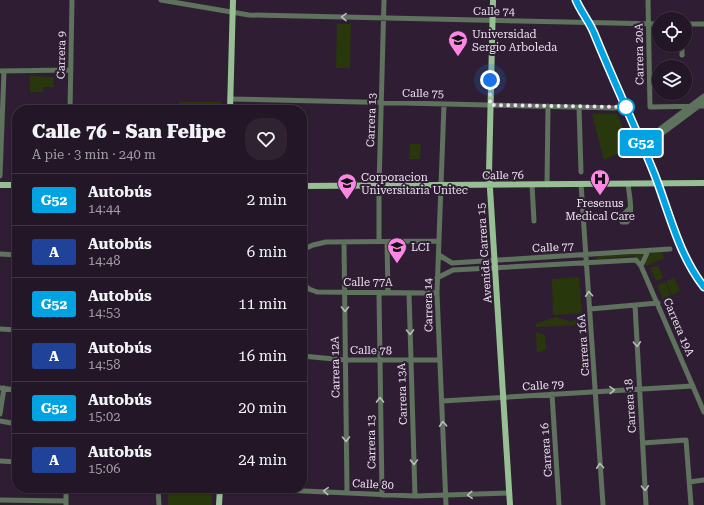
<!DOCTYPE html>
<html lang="es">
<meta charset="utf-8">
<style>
:root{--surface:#231626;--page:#2f2332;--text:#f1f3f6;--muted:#a39fa7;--line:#403543}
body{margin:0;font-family:"Roboto Serif",serif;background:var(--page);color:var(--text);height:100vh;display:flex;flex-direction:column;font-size:15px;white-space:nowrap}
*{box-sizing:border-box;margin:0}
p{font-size:13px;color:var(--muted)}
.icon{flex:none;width:22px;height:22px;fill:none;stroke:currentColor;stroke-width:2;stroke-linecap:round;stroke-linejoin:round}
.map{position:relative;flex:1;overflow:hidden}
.side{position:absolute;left:12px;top:105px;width:295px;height:388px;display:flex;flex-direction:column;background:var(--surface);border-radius:16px;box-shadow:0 1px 3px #0004,0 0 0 1px var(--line)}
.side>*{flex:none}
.badge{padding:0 8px;border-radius:3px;font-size:14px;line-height:26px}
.fabs{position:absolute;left:652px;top:12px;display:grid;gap:8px}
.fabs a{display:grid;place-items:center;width:40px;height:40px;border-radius:50%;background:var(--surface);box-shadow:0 1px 3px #0004,0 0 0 1px var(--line);font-size:20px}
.you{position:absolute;width:20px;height:20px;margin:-10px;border:3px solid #fff;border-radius:50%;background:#1a73e8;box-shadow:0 0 0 6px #1a73e833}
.map>.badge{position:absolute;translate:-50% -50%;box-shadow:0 0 0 2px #fff}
.round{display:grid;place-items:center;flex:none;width:42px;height:42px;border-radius:16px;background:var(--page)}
.summary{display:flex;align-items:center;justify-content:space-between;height:68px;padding:0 20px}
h1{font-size:19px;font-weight:800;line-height:30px}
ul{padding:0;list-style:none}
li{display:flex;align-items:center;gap:12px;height:52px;padding:0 20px;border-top:1px solid var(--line)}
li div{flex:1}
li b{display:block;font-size:15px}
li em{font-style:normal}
li .badge{min-width:44px;font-weight:700;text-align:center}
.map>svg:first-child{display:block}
.green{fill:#29370c}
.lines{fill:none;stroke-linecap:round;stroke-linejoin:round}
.minor{stroke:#5e725d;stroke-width:5}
.major{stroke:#97bf94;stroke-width:6}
.oneway{stroke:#bcbbbd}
.line-casing{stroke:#fff;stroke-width:9}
.line{stroke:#01a3e3;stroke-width:6}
.walk{stroke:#eee2f1;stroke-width:4;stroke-dasharray:0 7.2}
.stop-dot{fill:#fff;stroke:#01a3e3;stroke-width:2}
.labels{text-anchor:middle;stroke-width:4;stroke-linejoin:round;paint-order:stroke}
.street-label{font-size:11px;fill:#eee2f1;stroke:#2f1e33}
.poi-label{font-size:11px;fill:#eee2f1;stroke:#2f1e33;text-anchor:start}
</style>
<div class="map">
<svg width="704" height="505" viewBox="0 0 704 505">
<rect width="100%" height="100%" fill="#2f1e33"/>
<path class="green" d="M337,24H351L350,68H336Z
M30,76L53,77L54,87H43V92H30Z
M179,102H221V110H179Z
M592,114H617L631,148L604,160Z
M410,144H421L420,159H409Z
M662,252L664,258L646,266L645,262L651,253Z
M644,253L640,261L634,256L597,259V256Z
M658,265L663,278L656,281L650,268Z
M579,277L582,313L553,315L552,279Z
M674,278L680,291L672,295L666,281Z
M665,282L671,295L663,299L657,285Z
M582,316L583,326L578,329L577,325L536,327L535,324L556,317L571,322Z
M536,332L545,335L546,350L537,353Z
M579,332H584L586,368H581Z
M212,493V505H168V494Z"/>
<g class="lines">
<path class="minor" d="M161,0L249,15L659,24
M648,0L650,107L704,106
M685,24H704
M682,45V55
M0,71L71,70
M230,99L616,108
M444,104L437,293L446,505
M579,107L581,172
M70,110L72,0
M660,135V129L704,96
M660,135L704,102
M0,176L4,71
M581,184L603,505
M628,184C629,194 634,215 627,222H622L621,217L630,208
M532,185L534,221
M547,185L548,106
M344,242L347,492
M379,242V186L384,0
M387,242L388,293
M302,250L313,245L326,242L439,241
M0,254L17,255
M439,255L452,263L670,249
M641,266L648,251
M437,278L453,270L636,260L641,266L704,412
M302,283L309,289L317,292L437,293
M379,293L382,495
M409,293L415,496
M635,305L646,505
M590,309L658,303
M0,329L17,330
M302,356L345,360H440
M0,388L17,390
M552,394L559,505
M442,401L693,386
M0,414L4,388
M0,421L17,424
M643,443L686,440L691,505
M0,461L17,462
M689,482L704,480
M158,488L159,505
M236,488L415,496L509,493
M0,500L66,501
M66,505V488"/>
<path class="major" d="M493,0L489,173L510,505
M230,110L233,0
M0,185H17
M302,186L704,183
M219,505L220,488"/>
</g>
<defs><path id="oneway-chevron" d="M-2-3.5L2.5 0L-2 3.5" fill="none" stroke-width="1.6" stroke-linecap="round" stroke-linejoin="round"/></defs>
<g class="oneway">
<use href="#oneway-chevron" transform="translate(344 17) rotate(-179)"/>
<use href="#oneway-chevron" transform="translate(589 294) rotate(-94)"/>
<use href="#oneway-chevron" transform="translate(345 309) rotate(90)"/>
<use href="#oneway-chevron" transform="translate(410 332) rotate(89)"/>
<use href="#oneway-chevron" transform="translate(637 344) rotate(87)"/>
<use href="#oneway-chevron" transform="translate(612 390) rotate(-3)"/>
<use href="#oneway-chevron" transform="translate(380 400) rotate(-91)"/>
<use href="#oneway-chevron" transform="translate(443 424) rotate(-93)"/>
<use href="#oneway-chevron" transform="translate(346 439) rotate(89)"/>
<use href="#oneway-chevron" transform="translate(414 462) rotate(88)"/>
<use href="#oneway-chevron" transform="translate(600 466) rotate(-94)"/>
<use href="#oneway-chevron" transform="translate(645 488) rotate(87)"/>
<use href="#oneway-chevron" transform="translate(326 491) rotate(-177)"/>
<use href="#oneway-chevron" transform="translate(470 495) rotate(177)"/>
</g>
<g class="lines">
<g class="line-casing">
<path id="line" d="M576,0C581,12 589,21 594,33C613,80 635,126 654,173C669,211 678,254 704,287"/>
</g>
<use href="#line" class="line"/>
<path class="walk" d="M490,80V105L626,107"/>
</g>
<defs>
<g id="university-pin" transform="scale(1)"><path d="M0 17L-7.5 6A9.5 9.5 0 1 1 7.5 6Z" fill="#fc86e3" stroke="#2f1e33"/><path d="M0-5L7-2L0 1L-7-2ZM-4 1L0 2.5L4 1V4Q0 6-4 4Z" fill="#111"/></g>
<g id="hospital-pin" transform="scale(1)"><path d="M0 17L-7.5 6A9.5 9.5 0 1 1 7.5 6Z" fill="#fc86e3" stroke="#2f1e33"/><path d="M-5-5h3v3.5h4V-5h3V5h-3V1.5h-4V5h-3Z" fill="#111"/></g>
</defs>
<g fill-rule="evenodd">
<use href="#university-pin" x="458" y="40"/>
<use href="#hospital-pin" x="600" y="179"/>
<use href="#university-pin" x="347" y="183"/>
<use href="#university-pin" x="397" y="247"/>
</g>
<circle class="stop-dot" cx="626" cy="107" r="8"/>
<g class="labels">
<g class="street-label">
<text transform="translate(494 11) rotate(1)" y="4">Calle 74</text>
<text transform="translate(639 54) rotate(-91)" y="4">Carrera 20A</text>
<text transform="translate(61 55) rotate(-89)" y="4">Carrera 9</text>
<text transform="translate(423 93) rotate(1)" y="4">Calle 75</text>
<text transform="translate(371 120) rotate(-88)" y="4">Carrera 13</text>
<text transform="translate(503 175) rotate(-1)" y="4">Calle 76</text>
<text transform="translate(553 247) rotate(-3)" y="4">Calle 77</text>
<text transform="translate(484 253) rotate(-94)" y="4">Avenida Carrera 15</text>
<text x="368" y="286">Calle 77A</text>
<text transform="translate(428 305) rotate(-91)" y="4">Carrera 14</text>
<text transform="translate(679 327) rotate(67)" y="4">Carrera 19A</text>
<text transform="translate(583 345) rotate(-94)" y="4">Carrera 16A</text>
<text transform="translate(371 350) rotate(1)" y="4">Calle 78</text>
<text transform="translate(335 367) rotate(-91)" y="4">Carrera 12A</text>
<text transform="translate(543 385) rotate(-4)" y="4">Calle 79</text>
<text transform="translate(402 394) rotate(-92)" y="4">Carrera 13A</text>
<text transform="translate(630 406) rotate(-94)" y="4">Carrera 18</text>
<text transform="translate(371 442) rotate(-91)" y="4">Carrera 13</text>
<text transform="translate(546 450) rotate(-94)" y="4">Carrera 16</text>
<text transform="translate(373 484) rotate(3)" y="4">Calle 80</text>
</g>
<g class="poi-label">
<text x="472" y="38">Universidad<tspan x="472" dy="13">Sergio Arboleda</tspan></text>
<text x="361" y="181">Corporacion<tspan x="361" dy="13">Universitaria Unitec</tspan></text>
<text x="600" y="207" text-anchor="middle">Fresenus<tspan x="600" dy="13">Medical Care</tspan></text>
<text x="411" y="251">LCI</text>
</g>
</g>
</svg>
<div class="fabs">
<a><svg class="icon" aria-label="locate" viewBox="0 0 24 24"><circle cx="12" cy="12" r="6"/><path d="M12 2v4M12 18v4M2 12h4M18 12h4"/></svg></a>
<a><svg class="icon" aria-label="layers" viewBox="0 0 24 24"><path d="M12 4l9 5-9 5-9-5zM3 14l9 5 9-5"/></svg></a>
</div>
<div class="you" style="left:490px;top:80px"></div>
<b class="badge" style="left:641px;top:143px;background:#01a3e3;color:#fff">G52</b>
<section class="side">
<div class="summary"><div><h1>Calle 76 - San Felipe</h1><p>A pie · 3 min · 240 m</p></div><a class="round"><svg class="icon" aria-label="heart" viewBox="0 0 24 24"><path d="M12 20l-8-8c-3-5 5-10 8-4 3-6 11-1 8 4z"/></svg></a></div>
<ul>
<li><span class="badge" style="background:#01a3e3;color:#fff">G52</span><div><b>Autobús</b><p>14:44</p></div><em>2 min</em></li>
<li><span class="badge" style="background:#204299;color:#fff">A</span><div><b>Autobús</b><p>14:48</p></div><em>6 min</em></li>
<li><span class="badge" style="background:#01a3e3;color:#fff">G52</span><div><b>Autobús</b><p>14:53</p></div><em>11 min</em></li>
<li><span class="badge" style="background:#204299;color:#fff">A</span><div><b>Autobús</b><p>14:58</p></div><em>16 min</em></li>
<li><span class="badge" style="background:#01a3e3;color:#fff">G52</span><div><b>Autobús</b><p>15:02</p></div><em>20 min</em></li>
<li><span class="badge" style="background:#204299;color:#fff">A</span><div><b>Autobús</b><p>15:06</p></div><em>24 min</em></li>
</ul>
</section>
</div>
